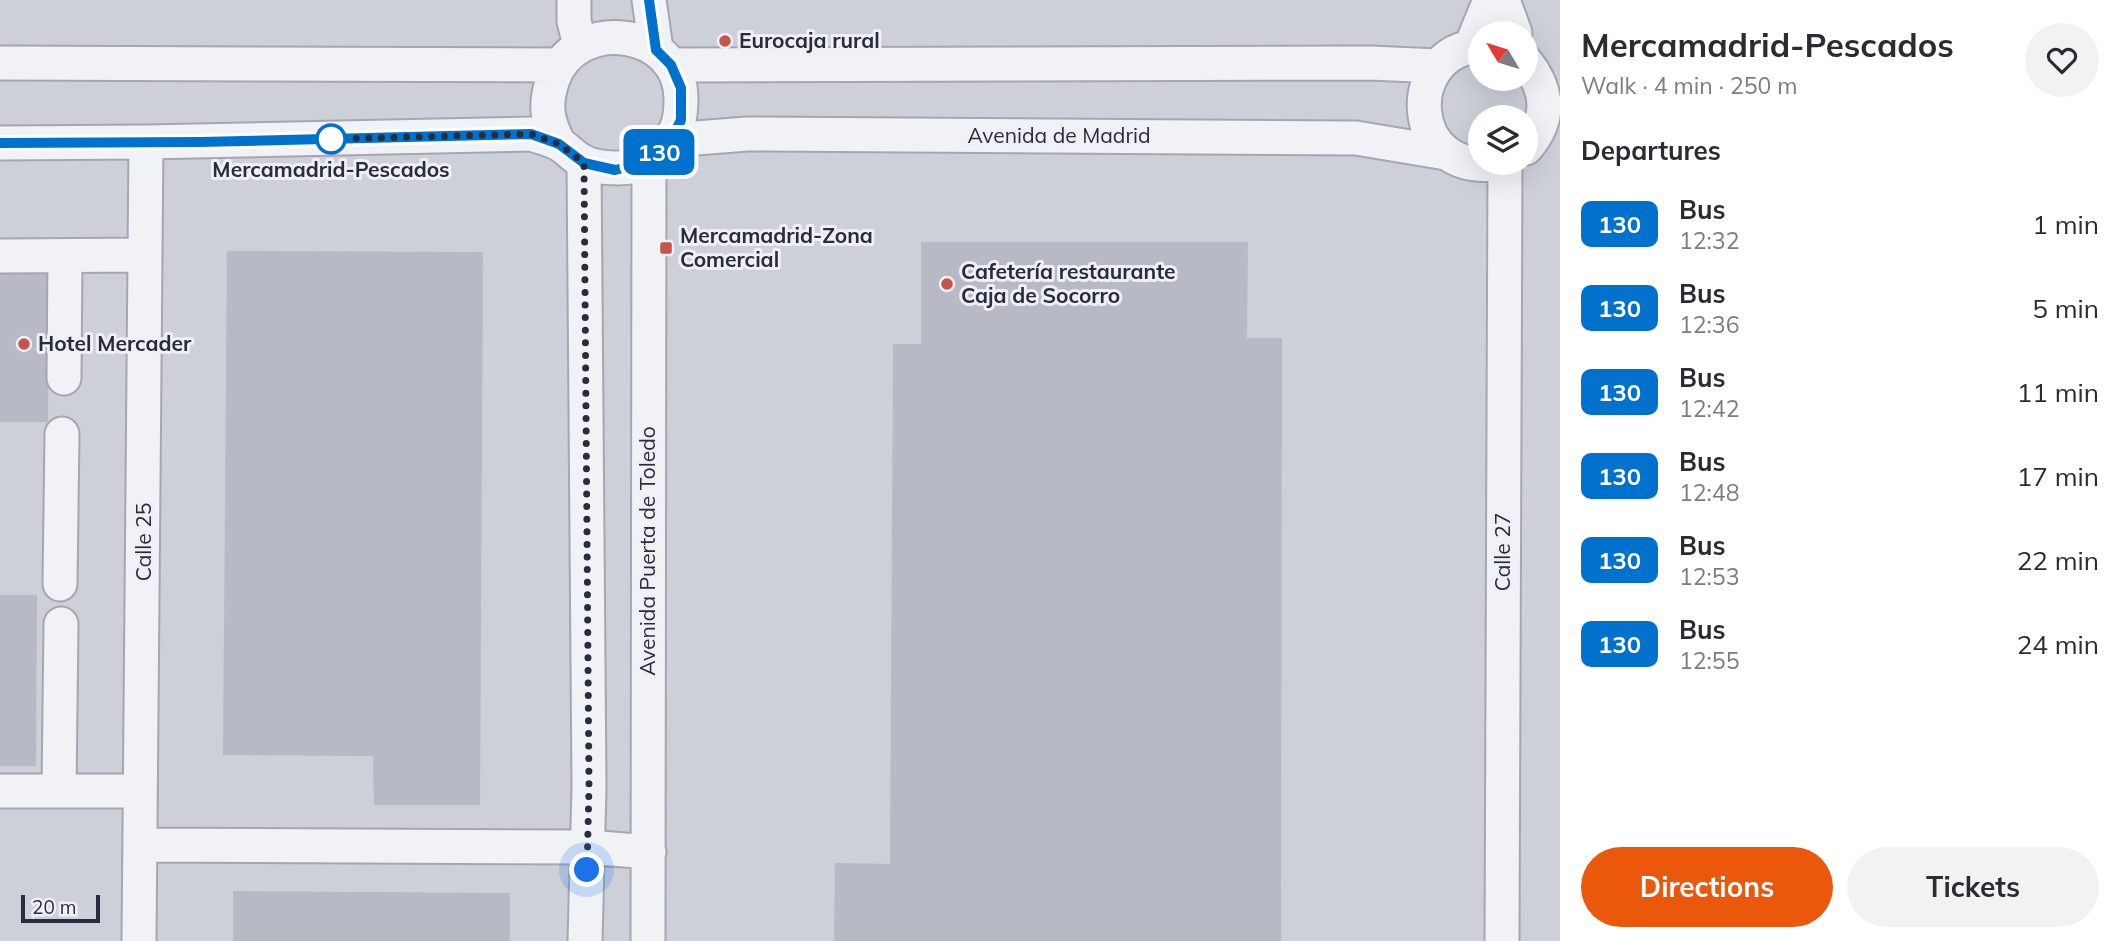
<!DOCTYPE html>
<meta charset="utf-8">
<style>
:root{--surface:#fff;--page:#f2f2f3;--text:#2b2b33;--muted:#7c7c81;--accent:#ea580c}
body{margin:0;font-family:Mulish,sans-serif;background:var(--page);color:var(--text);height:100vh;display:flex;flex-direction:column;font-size:26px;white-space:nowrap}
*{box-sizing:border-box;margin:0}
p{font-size:23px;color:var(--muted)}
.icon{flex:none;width:38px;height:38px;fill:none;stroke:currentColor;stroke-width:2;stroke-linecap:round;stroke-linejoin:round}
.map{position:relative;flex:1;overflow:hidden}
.drawer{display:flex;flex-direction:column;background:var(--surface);width:560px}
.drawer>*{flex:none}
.badge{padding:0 14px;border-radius:10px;font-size:24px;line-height:46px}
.needle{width:46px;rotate:308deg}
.buttons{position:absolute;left:1468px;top:21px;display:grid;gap:14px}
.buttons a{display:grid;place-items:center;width:70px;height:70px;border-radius:50%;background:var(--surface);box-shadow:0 7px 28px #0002;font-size:35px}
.scale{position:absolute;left:21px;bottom:18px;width:79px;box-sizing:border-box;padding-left:7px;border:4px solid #292c3d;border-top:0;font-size:19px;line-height:24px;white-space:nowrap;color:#292c3d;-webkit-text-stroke:5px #eef0f5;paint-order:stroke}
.you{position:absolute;width:35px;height:35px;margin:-18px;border:5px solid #fff;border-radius:50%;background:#1a73e8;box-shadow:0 0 0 10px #1a73e833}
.map>.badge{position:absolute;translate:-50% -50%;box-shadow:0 0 0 4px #fff}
h2{padding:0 21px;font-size:26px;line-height:63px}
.round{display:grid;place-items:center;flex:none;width:74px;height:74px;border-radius:37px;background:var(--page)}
.summary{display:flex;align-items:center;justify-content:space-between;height:119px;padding:0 21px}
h1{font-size:33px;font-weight:700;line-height:52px}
.primary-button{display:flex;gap:14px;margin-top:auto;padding:14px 21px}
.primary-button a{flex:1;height:80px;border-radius:42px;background:var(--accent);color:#fff;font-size:28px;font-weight:700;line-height:80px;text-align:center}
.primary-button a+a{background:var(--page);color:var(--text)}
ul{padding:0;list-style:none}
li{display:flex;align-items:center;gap:21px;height:84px;padding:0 21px}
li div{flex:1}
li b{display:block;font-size:26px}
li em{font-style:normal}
li .badge{min-width:77px;font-weight:700;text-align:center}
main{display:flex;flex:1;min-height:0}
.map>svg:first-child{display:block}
.built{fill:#cdcfd9;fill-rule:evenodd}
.building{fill:#b7b9c4}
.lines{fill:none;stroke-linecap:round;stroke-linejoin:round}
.minor-casing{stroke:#a5a6b1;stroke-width:37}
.minor{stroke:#f1f2f6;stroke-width:33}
.line-casing{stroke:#fff;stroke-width:16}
.line{stroke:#0072ce;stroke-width:10}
.walk{stroke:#292c3d;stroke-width:7;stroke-dasharray:0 12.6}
.poi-dot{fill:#c4544c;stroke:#eef0f5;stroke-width:2.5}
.stop-dot{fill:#fff;stroke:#0072ce;stroke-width:3.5}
.labels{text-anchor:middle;stroke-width:6;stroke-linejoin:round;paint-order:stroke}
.poi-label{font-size:21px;font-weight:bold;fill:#292c3d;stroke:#eef0f5;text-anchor:start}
.street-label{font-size:21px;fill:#292c3d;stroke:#eef0f5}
.stop-label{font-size:21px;font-weight:bold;fill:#292c3d;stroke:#eef0f5}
</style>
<main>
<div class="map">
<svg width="1560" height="941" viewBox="0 0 1560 941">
<rect width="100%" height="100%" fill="#dfe0e7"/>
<path class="built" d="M0,0H1560V941H0ZM1480,33H1526V79H1480ZM1480,117H1526V163H1480Z"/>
<path class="building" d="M921,242H1248L1247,338H1282L1281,941H834L835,863L890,864L893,344H921Z
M227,251L483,252L480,805H374L373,756L223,755Z
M0,266H49L48,422H0Z
M0,595H37L36,766H0Z
M233,891L510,893V941H233Z"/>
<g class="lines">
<g class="minor-casing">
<path id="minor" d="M574,0V21L580,45
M649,0L656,49
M1503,0L1515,33
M1471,46L1490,0
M1480,46C1401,50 1404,180 1502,163
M1526,62C1549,91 1551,119 1526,148
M0,63L559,65
M671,65L1370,63L1438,66
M671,140L747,134L1356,138L1446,153
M0,143L146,142L531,134C540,137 552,140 561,145C568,150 574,157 582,161C597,170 633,170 649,162C652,160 654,157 656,154C676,134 681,127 681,99C681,29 577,14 553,79C544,105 547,120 559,144
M584,163L589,787L585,941
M0,256L145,255
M64,378L65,257
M60,584L62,434
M0,791H140
M59,791L61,624
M140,845L588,847L649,852
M139,941L146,142
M648,941L649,162
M1502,941L1505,163"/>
</g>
<use href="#minor" class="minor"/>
</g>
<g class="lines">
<g class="line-casing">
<path id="line" d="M0,143L200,142L531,134L559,144L584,163L615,170L649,162L671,140L681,120V88L671,65L656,50L649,0"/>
</g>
<use href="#line" class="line"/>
<path class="walk" d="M331,139L531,134L559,144L584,163L589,787L587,870"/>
</g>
<g class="poi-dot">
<circle cx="725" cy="41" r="7"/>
<rect x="659" y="241" width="14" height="14" rx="3.5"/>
<circle cx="947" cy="284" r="7"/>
<circle cx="24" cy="344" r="7"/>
</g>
<circle class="stop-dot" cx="331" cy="139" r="14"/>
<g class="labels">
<g class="poi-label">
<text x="739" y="48">Eurocaja rural</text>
<text x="680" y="243">Mercamadrid-Zona<tspan x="680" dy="24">Comercial</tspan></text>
<text x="961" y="279">Cafetería restaurante<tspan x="961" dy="24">Caja de Socorro</tspan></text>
<text x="38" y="351">Hotel Mercader</text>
</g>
<g class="street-label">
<text x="1059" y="143">Avenida de Madrid</text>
<text transform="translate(144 542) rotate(-90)" y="7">Calle 25</text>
<text transform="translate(648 551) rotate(-90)" y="7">Avenida Puerta de Toledo</text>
<text transform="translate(1503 552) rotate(-90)" y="7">Calle 27</text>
</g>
<g class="stop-label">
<text x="331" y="177">Mercamadrid-Pescados</text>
</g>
</g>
</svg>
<div class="buttons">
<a><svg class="needle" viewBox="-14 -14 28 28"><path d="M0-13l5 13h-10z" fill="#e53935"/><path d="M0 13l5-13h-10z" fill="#7c7c81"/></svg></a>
<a><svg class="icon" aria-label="layers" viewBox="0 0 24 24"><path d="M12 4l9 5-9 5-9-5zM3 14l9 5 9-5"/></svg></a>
</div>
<div class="scale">20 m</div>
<div class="you" style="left:587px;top:870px"></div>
<b class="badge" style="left:659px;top:152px;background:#0072ce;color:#fff">130</b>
</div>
<section class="drawer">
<div class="summary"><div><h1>Mercamadrid-Pescados</h1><p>Walk · 4 min · 250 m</p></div><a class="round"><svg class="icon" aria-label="heart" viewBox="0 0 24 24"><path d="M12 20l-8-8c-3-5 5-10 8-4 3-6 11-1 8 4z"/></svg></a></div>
<h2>Departures</h2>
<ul>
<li><span class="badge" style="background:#0072ce;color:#fff">130</span><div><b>Bus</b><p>12:32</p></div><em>1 min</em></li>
<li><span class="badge" style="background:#0072ce;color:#fff">130</span><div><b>Bus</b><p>12:36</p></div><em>5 min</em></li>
<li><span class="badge" style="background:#0072ce;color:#fff">130</span><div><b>Bus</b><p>12:42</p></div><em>11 min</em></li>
<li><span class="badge" style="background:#0072ce;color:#fff">130</span><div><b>Bus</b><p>12:48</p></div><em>17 min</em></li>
<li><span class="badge" style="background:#0072ce;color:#fff">130</span><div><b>Bus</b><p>12:53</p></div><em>22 min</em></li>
<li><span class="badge" style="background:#0072ce;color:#fff">130</span><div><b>Bus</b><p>12:55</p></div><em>24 min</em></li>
</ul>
<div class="primary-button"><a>Directions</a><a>Tickets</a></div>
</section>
</main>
